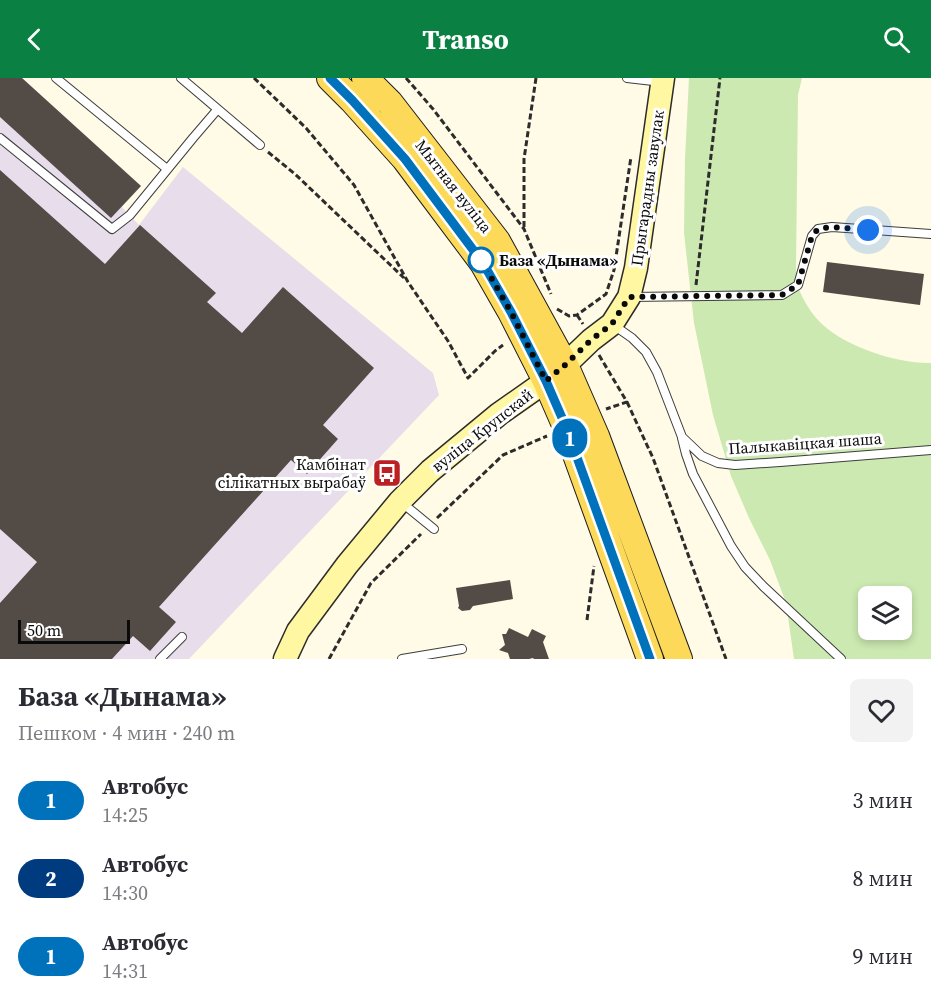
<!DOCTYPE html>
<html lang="ru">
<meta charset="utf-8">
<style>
:root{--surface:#fff;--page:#f2f2f3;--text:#2b2b33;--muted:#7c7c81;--accent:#0b8043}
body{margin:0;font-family:"Source Serif 4",serif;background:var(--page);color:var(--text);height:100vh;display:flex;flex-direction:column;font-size:22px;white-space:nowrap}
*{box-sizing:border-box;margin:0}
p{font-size:20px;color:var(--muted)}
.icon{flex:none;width:33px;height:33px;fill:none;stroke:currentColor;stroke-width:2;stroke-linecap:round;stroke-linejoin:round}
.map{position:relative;height:581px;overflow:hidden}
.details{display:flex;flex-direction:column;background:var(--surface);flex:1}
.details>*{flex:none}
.badge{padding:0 12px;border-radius:20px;font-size:21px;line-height:39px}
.fabs{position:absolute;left:858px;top:508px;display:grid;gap:12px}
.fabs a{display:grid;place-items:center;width:54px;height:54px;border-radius:9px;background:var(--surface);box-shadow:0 3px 9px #0003;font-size:30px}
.scale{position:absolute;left:18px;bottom:15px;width:112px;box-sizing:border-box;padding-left:6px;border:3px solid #0a0a0a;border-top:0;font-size:16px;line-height:21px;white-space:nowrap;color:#0a0a0a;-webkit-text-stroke:4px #fff;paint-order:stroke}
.you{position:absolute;width:30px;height:30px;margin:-15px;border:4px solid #fff;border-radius:50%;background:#1a73e8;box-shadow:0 0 0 9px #1a73e833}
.map>.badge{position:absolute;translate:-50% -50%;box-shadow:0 0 0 3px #fff}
.round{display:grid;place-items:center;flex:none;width:63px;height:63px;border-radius:9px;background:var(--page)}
.head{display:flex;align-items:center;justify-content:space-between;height:102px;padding:0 18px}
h1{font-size:28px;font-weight:700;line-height:45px}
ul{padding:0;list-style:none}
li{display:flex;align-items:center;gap:18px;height:78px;padding:0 18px}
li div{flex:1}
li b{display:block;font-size:22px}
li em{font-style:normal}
li .badge{min-width:66px;font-weight:700;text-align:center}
header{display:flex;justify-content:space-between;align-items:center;height:78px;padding:0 18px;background:var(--accent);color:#fff;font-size:27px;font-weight:700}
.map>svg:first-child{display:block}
.industrial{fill:#e8ddea}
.green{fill:#cce9b1;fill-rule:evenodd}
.building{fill:#524b46}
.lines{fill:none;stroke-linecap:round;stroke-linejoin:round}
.lane-casing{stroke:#3d3d3d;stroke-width:10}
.secondary-casing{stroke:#2c2c2c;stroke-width:25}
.primary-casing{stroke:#1b1b1b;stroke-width:28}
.path{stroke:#2c2c2c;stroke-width:3;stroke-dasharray:6 3;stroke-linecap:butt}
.lane{stroke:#fff;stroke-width:8}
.secondary{stroke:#fff7a1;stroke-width:22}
.primary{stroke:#fcd959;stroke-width:26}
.line-casing{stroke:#fff;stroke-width:14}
.line{stroke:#0072bc;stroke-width:9}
.walk{stroke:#0a0a0a;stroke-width:6;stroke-dasharray:0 10.8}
.stop-dot{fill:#fff;stroke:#0072bc;stroke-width:3}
.labels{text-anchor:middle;stroke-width:6;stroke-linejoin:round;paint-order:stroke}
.street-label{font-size:16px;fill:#0a0a0a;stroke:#fff}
.stop-label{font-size:16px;font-weight:bold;fill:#0a0a0a;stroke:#fff;text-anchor:start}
.poi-label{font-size:16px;fill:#0a0a0a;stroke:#fff;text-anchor:end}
</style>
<header><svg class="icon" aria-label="back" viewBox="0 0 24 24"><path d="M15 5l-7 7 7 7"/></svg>Transo<svg class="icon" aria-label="search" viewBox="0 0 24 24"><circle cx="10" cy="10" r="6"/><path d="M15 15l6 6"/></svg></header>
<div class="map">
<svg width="931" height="581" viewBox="0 0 931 581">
<rect width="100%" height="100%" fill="#fffbe6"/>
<path class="industrial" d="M0,0H22L141,108L122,129L139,147L183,89L433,295L439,317L189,581H0Z"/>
<path class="green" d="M689,0H802L798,17L796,189C796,198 797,208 801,216C806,227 814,239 823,247C847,269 898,286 931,285V581H794L786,525L770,482L749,440L731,398L713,337L694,245L684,155L685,81ZM868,519H902V552H868Z"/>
<path class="building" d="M0,0H22L141,108L111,140L0,39Z
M0,92L105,186L140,147L216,215L207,224L242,255L283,209L374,290L323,347L338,361L307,396L291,382L159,529L176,544L150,573L133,558L112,581H0V525L37,484L0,451Z
M827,184L924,196L920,227L823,214Z
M510,502L513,521L473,528L470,532L462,533L458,530L459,528L456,510Z
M509,550L528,559L532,551L546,558L543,564L549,581H534L533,580L529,581H510L508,575L499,572L505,567L502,556H506Z"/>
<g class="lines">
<g class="lane-casing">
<path id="lane" d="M56,0L167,91
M181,0L260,67
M627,0L662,4
M0,60L112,151L130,137L193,60L217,32
M630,219L782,217L798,207L812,158L818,151L832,149L931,156
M612,246L632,260L646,274L657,294L682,359L702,378L718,385L735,387L780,384L931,372
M682,360L686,376L693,396L731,468L745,489L764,509L841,581
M401,424L434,451
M160,581L182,559
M402,581L462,571"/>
</g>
<g class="secondary-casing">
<path id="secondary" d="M565,287L591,262L612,246L629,219L636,190L663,0
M285,581L298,553L347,487L400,423L430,393L499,336L546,303"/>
</g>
<g class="primary-casing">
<path id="primary" d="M330,0L352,22L405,81L483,185L511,234L546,303L566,349L650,581
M365,0L390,25L497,163L565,287L596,358L679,581"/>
</g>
<path class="path" d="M254,0L306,50L354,107L408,204L448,263L468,300L495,273L503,267
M406,0L433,31L524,151L551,216
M268,74L295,96L404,200
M524,149V81L536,0
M696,207L720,0
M557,231L569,238L577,237L606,216L614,192L631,79
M577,237L583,246
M599,277L627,324L606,331
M627,324L653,380L726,581
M437,440L503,377L547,358
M587,542L594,488
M329,581L371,505L421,456"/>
<use href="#lane" class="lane"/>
<use href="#secondary" class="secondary"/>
<use href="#primary" class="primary"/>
</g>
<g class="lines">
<g class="line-casing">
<path id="line" d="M330,0L352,22L405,81L483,185L511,234L546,303L566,349L650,581"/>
</g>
<use href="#line" class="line"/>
<path class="walk" d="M481,182L511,234L546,303L565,287L591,262L612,246L629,219L782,217L798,207L812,158L818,151L832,149L868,152"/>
</g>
<defs>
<g id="bus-square" transform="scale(1.5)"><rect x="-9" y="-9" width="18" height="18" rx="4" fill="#bb2023" stroke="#fff"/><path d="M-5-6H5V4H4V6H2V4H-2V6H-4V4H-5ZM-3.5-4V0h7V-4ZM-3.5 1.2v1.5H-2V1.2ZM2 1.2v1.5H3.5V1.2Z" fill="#fff"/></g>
</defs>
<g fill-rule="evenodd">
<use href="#bus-square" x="387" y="395"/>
</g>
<circle class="stop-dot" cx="481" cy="182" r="12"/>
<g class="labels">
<g class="street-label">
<text transform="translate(454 108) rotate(52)" y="6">Мытная вуліца</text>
<text transform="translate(647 110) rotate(-82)" y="6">Прыгарадны завулак</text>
<text transform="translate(482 352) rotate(-38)" y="6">вуліца Крупскай</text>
<text transform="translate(805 365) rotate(-4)" y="6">Палыкавіцкая шаша</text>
</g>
<g class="stop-label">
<text x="499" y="188">База «Дынама»</text>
</g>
<g class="poi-label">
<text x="366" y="392">Камбінат<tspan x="366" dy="18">сілікатных вырабаў</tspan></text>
</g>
</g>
</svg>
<div class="fabs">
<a><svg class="icon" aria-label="layers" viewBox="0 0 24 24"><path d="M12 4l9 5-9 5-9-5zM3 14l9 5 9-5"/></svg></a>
</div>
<div class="scale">50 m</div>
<div class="you" style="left:868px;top:152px"></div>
<b class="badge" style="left:570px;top:360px;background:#0072bc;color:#fff">1</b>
</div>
<section class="details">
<div class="head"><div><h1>База «Дынама»</h1><p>Пешком · 4 мин · 240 m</p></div><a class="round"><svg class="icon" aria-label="heart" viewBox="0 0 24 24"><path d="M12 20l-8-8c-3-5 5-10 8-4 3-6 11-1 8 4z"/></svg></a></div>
<ul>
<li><span class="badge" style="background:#0072bc;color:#fff">1</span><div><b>Автобус</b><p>14:25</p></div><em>3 мин</em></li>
<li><span class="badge" style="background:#003b80;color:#fff">2</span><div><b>Автобус</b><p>14:30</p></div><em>8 мин</em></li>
<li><span class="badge" style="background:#0072bc;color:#fff">1</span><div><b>Автобус</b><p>14:31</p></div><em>9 мин</em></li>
</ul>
</section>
